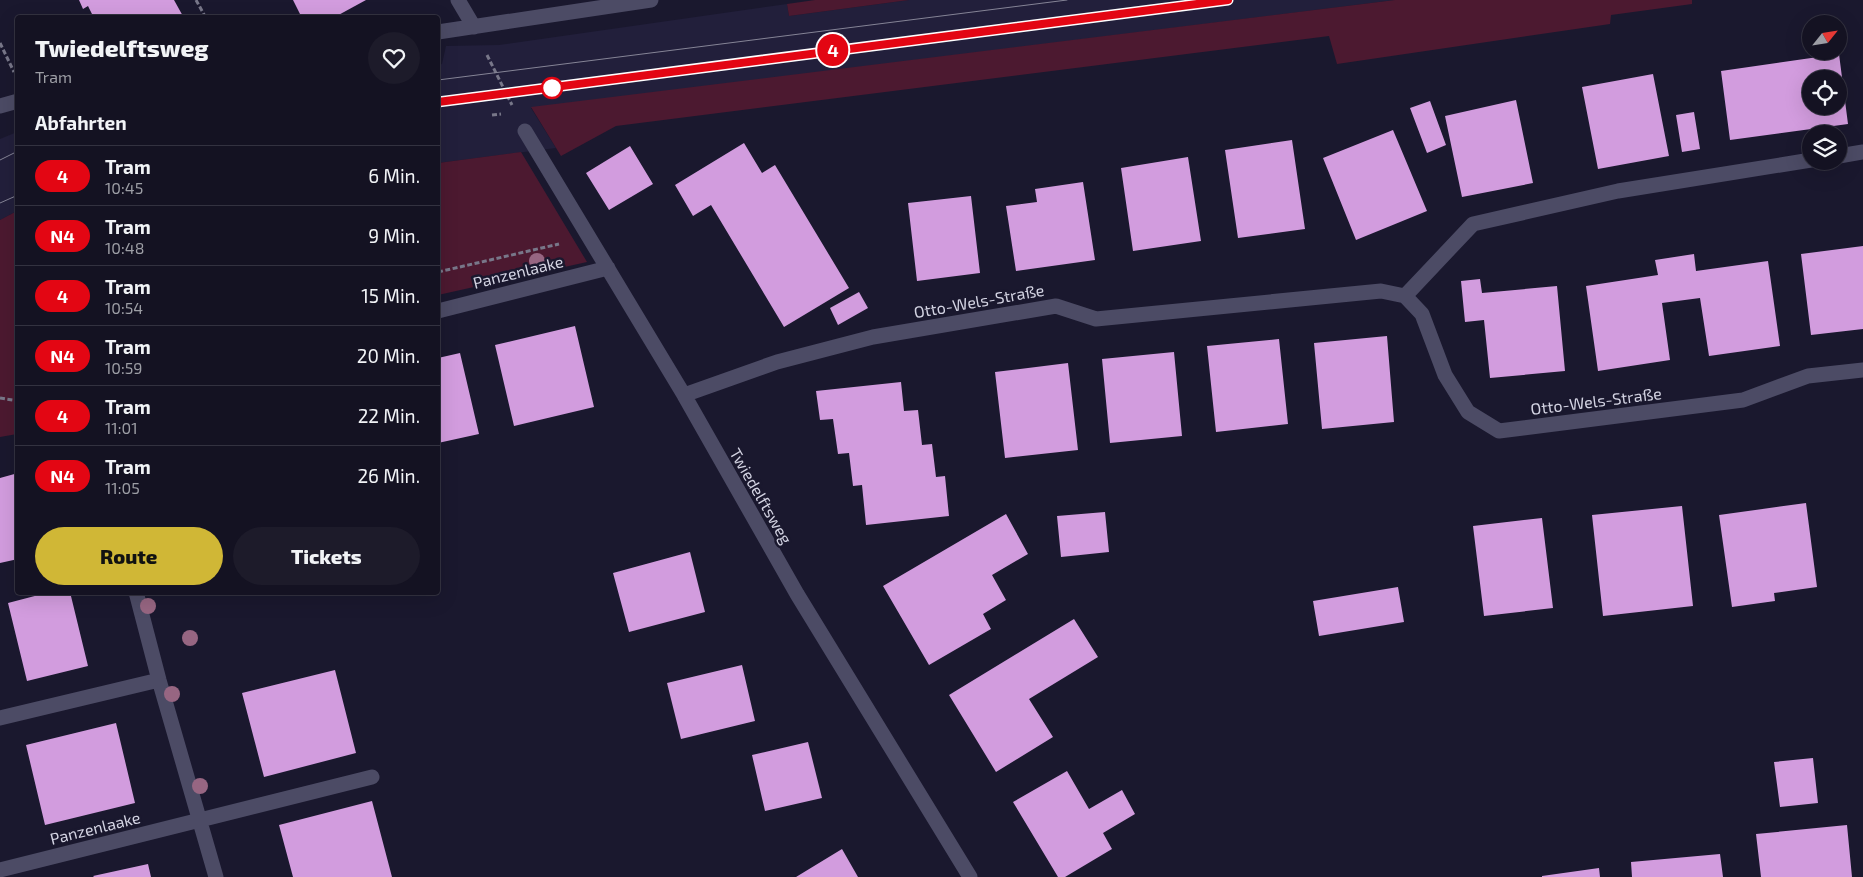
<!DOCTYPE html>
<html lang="de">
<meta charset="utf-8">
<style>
:root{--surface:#141222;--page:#1d1b2a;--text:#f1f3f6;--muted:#9d9ea5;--line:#333240;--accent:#d0b736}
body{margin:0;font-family:"Exo 2",sans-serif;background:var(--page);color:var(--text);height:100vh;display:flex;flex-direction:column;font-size:19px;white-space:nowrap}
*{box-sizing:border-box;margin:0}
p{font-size:16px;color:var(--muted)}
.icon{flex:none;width:28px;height:28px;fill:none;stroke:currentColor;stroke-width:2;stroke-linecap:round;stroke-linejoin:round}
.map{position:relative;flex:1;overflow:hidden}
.details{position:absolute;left:15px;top:15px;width:425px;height:580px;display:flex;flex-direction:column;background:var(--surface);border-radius:5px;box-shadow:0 5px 20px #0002,0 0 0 1px var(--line)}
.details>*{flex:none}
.badge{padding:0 10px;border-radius:16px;font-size:18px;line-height:32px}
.needle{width:32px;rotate:60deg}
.fabs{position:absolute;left:1802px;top:15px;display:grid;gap:10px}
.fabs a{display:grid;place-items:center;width:45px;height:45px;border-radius:50%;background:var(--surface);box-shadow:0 5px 20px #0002,0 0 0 1px var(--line);font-size:25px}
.map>.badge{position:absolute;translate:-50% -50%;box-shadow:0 0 0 2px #fff}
h2{padding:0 20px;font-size:19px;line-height:45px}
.round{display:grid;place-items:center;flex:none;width:52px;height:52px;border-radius:26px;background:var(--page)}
.overview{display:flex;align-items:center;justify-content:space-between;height:85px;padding:0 20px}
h1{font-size:24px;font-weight:800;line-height:38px}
.action{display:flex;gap:10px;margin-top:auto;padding:10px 20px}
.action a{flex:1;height:58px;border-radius:30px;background:var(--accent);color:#111;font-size:20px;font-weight:800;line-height:58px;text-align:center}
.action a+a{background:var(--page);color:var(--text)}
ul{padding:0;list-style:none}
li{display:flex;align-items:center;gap:15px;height:60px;padding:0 20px;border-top:1px solid var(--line)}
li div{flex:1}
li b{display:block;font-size:19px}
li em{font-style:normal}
li .badge{min-width:55px;font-weight:700;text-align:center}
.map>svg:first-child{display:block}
.built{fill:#221f3b}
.green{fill:#4c1930}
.building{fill:#d29cde;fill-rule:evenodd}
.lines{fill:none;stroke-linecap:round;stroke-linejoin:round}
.path{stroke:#787789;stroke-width:3;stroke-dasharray:5 2.5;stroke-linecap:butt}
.street{stroke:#4c4b65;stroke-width:15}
.tram{stroke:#858496;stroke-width:1}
.tree{fill:#976682}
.line-casing{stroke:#fff;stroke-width:11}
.line{stroke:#e30613;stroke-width:8}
.stop-dot{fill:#fff;stroke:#e30613;stroke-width:2.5}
.labels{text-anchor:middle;stroke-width:5;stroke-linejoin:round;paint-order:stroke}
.street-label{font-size:16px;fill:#d3d3e2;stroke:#1a182e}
</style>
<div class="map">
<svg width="1863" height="877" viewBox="0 0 1863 877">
<rect width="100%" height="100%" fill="#1a182e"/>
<path class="built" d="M909,0H1395L531,108L556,148L438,163V65L442,64L446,46L499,45L787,4L789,16Z
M17,132V211L0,220V139Z"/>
<path class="green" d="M815,0H909L789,16L787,4Z
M1395,0H1692V4L1611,15L1610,24L1337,64L1329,36L616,126L561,156L531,107Z
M521,152L587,262L438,295V163Z
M17,211V434L0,437V220Z"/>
<path class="building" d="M79,0H174L184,18H94L88,6L83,9Z
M293,0H366L333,18H302Z
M1839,54L1848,124L1730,140L1721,71ZM1811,79H1839V106H1811Z
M1653,74L1669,156L1598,169L1582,87Z
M1516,100L1533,183L1462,197L1445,116Z
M1430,101L1446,145L1427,153L1410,108Z
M1694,112L1700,149L1682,152L1676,115Z
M1393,130L1427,211L1356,240L1323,158Z
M1292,140L1305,229L1238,238L1225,150Z
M744,143L762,173L775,165L849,288L784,327L711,205L693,216L675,185Z
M630,146L653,184L609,210L586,173Z
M1188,157L1201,241L1133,251L1121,168Z
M1083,182L1095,260L1016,271L1006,206L1037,202L1035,189Z
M971,196L980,273L917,281L908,203Z
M1863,246V329L1811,335L1801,254Z
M1694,254L1696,271L1768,261L1780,346L1709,356L1700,298L1662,303L1670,360L1598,371L1586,286L1658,275L1655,260Z
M1480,279L1482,293L1557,286L1565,371L1490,378L1484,320L1465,322L1461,281Z
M859,292L868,308L838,325L830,308Z
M575,326L594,407L514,426L495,345Z
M1387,336L1394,422L1322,429L1314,343Z
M1279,339L1288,424L1216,432L1207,346Z
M1174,352L1182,436L1110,443L1102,359Z
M460,353L479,434L438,443V358Z
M1068,363L1078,450L1005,458L995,372Z
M901,382L904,411L918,410L922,445L932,444L936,477L945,476L949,516L866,525L862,485L853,486L849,453L838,454L833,419L820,420L816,391Z
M18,473V559L0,563V478Z
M1806,503L1817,587L1774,593L1775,601L1732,607L1719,515Z
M1682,506L1693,606L1603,616L1592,515Z
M1105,512L1109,552L1061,557L1057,516Z
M1006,514L1028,554L992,575L1006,600L983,614L991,629L929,665L883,586Z
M1542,518L1553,608L1484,616L1473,526Z
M690,552L705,612L629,632L613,573Z
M1398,587L1404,622L1319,636L1313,601Z
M50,592H70L88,666L27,681L8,603Z
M1074,619L1098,657L1029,699L1053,737L996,772L949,695Z
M742,665L755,721L681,739L667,683Z
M335,670L356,753L264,777L242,693Z
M116,723L135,803L45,825L26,745Z
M808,742L822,798L765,811L752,755Z
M1813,758L1818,803L1780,807L1774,762Z
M1067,771L1089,809L1122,790L1135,814L1103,833L1112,849L1065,877H1058L1013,802Z
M372,801L392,877H293L279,825Z
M1847,825L1852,877H1761L1756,834Z
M842,849L858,877H796Z
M1720,854L1723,877H1632L1631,862Z
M148,864L151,877H94L93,876Z
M1599,868L1600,877H1542V876Z"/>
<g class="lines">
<path class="path" d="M196,0L206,18
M0,43L14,72
M487,55L512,105
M492,115L501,114
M438,272L559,244
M0,398L18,401"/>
<path class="street" d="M458,0L474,27
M438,32L651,0
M0,106L18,101
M525,131L684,395L797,594L970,877
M1839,156L1863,152
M1405,296L1473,224L1618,191L1811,160
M438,311L608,268
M684,395L777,362L873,337L1056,306L1096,319L1381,291L1405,296L1422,314L1445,375L1468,412L1499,431L1743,400L1808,376L1863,370
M136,592L159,680L216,877
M0,718L159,680
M0,870L372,777"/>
<path class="tram" d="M438,80L1067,0
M438,102L1228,0
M0,160L18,151
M0,203L18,195"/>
</g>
<g class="tree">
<circle cx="537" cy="261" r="8"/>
<circle cx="148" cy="606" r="8"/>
<circle cx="190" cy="638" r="8"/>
<circle cx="172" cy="694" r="8"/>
<circle cx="200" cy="786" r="8"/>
</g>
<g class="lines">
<g class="line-casing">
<path id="line" d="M438,102L1228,0"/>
</g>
<use href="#line" class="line"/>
</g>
<circle class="stop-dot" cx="552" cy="88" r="10"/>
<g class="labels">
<g class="street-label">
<text transform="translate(518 272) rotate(-14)" y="6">Panzenlaake</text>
<text transform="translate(979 301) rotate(-10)" y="6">Otto-Wels-Straße</text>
<text transform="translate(1596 401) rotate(-7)" y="6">Otto-Wels-Straße</text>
<text transform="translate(761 496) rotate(60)" y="6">Twiedelftsweg</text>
<text transform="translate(95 828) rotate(-14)" y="6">Panzenlaake</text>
</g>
</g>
</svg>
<div class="fabs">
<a><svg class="needle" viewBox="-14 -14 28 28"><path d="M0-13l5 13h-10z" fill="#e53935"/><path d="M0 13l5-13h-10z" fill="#9d9ea5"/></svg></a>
<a><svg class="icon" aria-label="locate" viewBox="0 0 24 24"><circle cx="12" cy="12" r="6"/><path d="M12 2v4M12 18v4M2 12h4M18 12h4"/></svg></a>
<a><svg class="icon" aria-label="layers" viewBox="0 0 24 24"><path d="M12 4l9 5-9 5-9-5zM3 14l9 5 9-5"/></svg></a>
</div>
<b class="badge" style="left:833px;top:50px;background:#e30613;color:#fff">4</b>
<section class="details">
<div class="overview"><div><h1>Twiedelftsweg</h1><p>Tram</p></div><a class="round"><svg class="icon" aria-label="heart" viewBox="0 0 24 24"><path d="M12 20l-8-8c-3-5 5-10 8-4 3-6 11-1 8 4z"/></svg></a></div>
<h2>Abfahrten</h2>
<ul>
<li><span class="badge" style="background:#e30613;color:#fff">4</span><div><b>Tram</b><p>10:45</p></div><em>6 Min.</em></li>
<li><span class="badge" style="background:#e30613;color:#fff">N4</span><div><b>Tram</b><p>10:48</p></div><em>9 Min.</em></li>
<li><span class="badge" style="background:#e30613;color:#fff">4</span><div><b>Tram</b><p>10:54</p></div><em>15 Min.</em></li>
<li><span class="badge" style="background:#e30613;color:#fff">N4</span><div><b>Tram</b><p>10:59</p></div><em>20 Min.</em></li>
<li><span class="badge" style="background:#e30613;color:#fff">4</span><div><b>Tram</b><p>11:01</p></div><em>22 Min.</em></li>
<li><span class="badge" style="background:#e30613;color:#fff">N4</span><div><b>Tram</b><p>11:05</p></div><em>26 Min.</em></li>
</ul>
<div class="action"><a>Route</a><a>Tickets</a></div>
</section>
</div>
